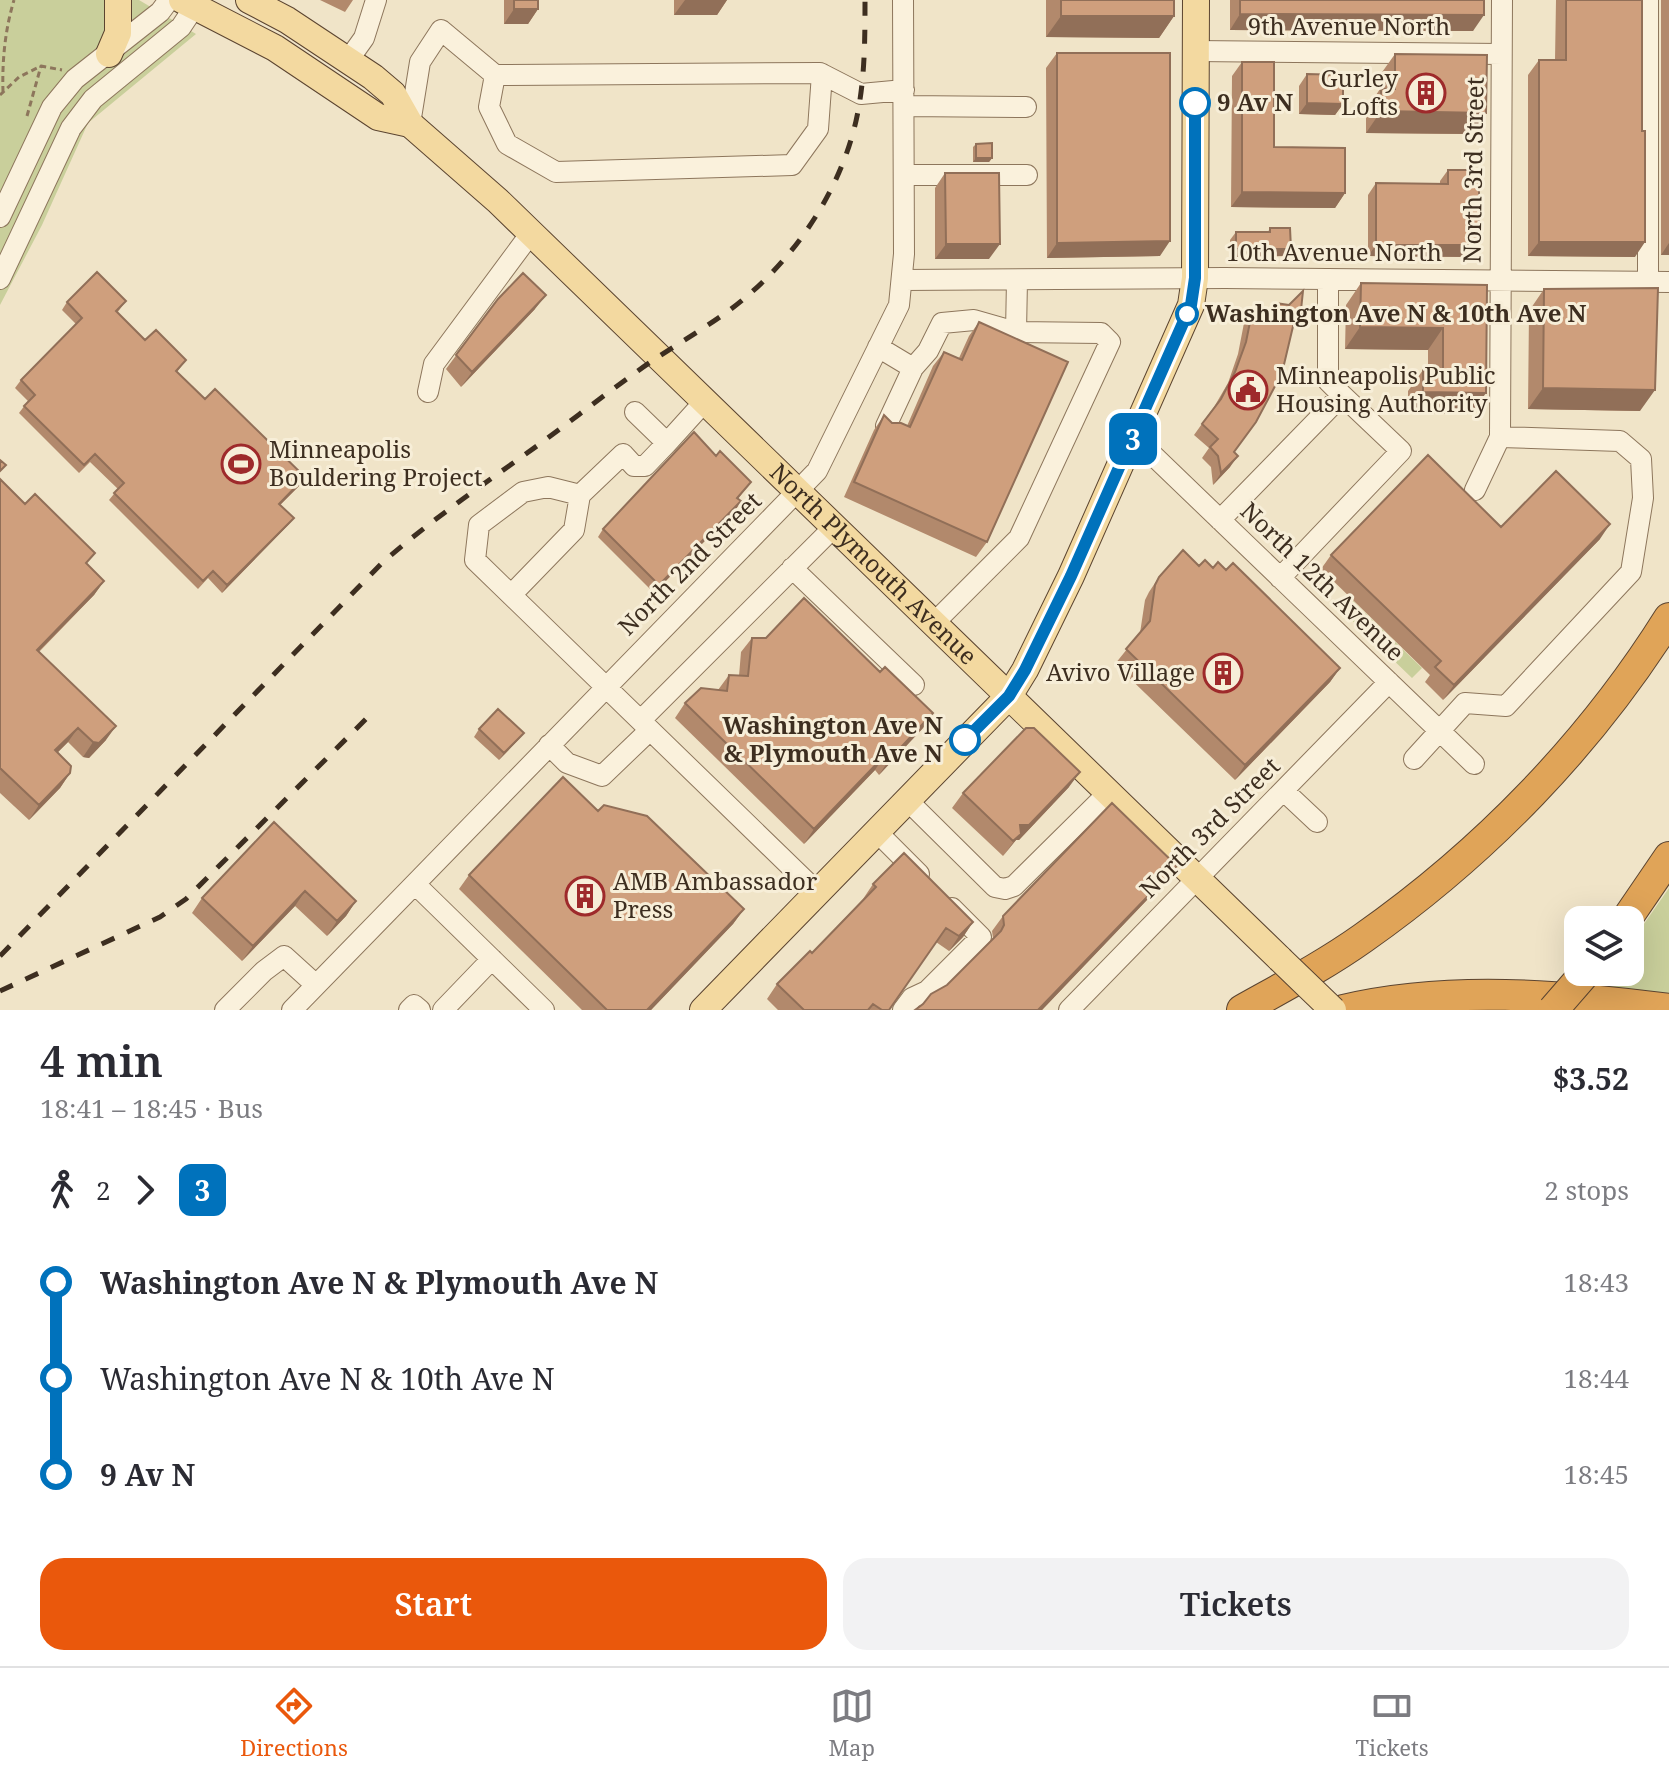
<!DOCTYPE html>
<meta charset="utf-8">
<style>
:root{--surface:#fff;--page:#f2f2f3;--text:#2b2b33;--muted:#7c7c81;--line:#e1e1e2;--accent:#ea580c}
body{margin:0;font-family:"Noto Serif",serif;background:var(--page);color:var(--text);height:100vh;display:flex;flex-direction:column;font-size:30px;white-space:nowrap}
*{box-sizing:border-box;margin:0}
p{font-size:26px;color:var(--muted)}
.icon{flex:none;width:44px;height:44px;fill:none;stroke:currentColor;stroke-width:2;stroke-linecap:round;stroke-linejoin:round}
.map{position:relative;height:1010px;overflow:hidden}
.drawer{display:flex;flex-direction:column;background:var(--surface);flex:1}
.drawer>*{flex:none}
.badge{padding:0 16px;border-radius:12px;font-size:28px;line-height:52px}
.controls{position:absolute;left:1564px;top:906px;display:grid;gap:16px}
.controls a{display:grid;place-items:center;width:80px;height:80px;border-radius:16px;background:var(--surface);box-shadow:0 8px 32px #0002;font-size:40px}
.map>.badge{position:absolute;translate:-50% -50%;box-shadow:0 0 0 4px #fff}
.legs{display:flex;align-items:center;gap:12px;height:88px;padding:0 40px;font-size:26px}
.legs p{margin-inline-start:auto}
.overview{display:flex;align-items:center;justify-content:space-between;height:136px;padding:0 40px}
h1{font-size:44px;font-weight:600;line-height:60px}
.button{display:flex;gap:16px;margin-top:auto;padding:16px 40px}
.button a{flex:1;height:92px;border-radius:24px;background:var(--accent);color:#fff;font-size:32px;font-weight:600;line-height:92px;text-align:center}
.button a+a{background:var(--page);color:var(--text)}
ul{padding:0 40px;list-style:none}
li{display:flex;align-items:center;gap:28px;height:96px;font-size:30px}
li i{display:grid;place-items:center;width:12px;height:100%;margin:0 10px;background:currentColor}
li i::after{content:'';width:20px;height:20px;margin:-10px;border:6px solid;border-radius:50%;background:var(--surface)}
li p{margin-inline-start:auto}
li:first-child i{background:linear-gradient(#0000 50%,currentColor 0)}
li:last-child i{background:linear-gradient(currentColor 50%,#0000 0)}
.dock{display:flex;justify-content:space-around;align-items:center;height:112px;border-top:2px solid var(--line);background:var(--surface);font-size:22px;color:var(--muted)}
.dock a{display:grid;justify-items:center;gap:4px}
.dock .active{color:var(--accent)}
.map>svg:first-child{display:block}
.green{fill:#c9cf9b}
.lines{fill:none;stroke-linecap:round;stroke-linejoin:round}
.minor-casing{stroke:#8d765c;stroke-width:22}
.major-casing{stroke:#5b4430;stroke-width:28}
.highway-casing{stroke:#5b4430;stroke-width:32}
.path{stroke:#8d765c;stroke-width:3;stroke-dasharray:6 4;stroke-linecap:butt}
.minor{stroke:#faf1dc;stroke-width:20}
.major{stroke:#f3d9a0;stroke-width:26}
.highway{stroke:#e0a458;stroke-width:30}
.rail{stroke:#3d2e20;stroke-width:5;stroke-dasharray:14 14;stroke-linecap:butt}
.major-bridge-casing{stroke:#5b4430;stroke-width:28;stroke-linecap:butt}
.highway-bridge-casing{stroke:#5b4430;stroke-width:32;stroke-linecap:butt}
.major-bridge{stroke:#f3d9a0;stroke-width:26}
.highway-bridge{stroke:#e0a458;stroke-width:30}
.wall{fill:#b2896c}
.shaded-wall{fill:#916f58}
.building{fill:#cf9f7d;stroke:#916f58;stroke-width:2}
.line-1-casing{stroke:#fff;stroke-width:18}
.line-1{stroke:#0072bc;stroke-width:12}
.stop-1-dot{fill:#fff;stroke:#0072bc;stroke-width:4}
.labels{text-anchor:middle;stroke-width:6;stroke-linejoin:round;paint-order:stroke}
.street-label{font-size:24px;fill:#3d2e20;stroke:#f7eed8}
.poi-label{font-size:24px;fill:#3d2e20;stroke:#f7eed8;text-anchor:start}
.stop-label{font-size:24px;font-weight:bold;fill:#3d2e20;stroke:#f7eed8;text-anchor:start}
</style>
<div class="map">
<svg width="1669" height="1010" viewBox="0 0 1669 1010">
<rect width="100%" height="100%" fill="#f0e4c8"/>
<path class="green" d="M0,0H139L196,34L88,123L42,225L0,305Z
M1348,596L1422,668L1412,678L1337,606Z
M1669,888V1005L1592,993L1608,972H1630V944Z"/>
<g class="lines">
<g class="minor-casing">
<path id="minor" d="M1195,51L1501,54
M349,59L364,38L376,0
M495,75L489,107L507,144L556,172L792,165L818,129L822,74
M904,106L1026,107
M410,124L420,62L441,30L495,75L820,73L861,94L904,90
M904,175H1027
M0,217L52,107L75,79L160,12L169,0
M0,279L71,128L93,99L181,27L199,0
M1328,279V381L1342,395
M903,280L1225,278L1669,282
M1648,282V0
M1016,332L1017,280
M878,347L913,368L928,351L942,323L974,320L1016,332L1101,333L1110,342L1019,538L934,623
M428,392L434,364L531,233
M635,412L667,443L705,401
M886,426L913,368
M1134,437L1474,764
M1475,490L1500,437L1502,0
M580,495L623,454L634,466H645L667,443
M1220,520L1342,395L1401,451L1280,578
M792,568L914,685
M511,595L574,530L580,495L548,487L523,492L479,525L475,560L817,892
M641,720L834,527
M549,745L567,763L602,776L650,730
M1414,759L1465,703L1506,706L1631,572L1643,498L1641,459L1620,441L1500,437
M1284,791L1317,822
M907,800L995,887L1005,889L1014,886L1108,793
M876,831L919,874
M415,884L544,1010
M225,1010L264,971L284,956L316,985
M292,1010L817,471L899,305L904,254L903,0
M409,1010L414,1005L420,1010
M443,1010L492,959
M903,1010L912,998L927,991L981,937L952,908
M1069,1010L1389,682"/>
</g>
<g class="major-casing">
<g id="major">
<path d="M182,0L275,48L378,117L410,124"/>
<path id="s1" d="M249,0L287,20L373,77L393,94L410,124L498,201L1280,959"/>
<path d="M109,54L118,33V0"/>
<path d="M703,1010L1009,696L1025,670L1071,576L1191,305L1195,278L1196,0"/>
</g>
</g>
<g class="highway-casing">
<path id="highway" d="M1626,920L1669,857
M1242,1010C1283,987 1325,965 1363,938C1484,853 1590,744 1669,618
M1343,1010C1449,985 1562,995 1669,1009"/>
</g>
<path class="path" d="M3,92C2,61 5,30 14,0
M0,95L19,77L41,66L62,70
M27,116L41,66"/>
<use href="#minor" class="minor"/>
<use href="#major" class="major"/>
<use href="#highway" class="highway"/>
<path class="rail" d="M0,956L383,562C428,523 475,490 523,456C561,429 597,400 635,373C666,350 700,332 731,309C791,264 839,195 856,121C865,81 865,40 865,0
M0,991L160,917L186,899L372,713"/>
<g class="major-bridge-casing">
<path id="major-bridge" d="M1280,959L1333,1010"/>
</g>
<g class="highway-bridge-casing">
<path id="highway-bridge" d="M1553,1010L1586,972"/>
</g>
<use href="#major-bridge" class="major-bridge"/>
<use href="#highway-bridge" class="highway-bridge"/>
</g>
<path class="wall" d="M320,0H353L345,12Z
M504,0H538V9L528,24H504Z
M674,0H727L717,15H674Z
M1046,0H1174V16L1159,38L1046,37Z
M1230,0H1484L1473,31L1230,30Z
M1556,0H1642L1635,257L1528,256V75L1539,60H1555Z
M1661,0H1669V255H1661Z
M1057,53L1160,256L1047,258L1046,68Z
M1395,54L1486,113L1471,134L1366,133V110L1380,89V75Z
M1242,62L1274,147L1345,193L1335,208L1231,207L1232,76Z
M1307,74L1343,104L1335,115L1299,114V86Z
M976,144L992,158L989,162H973V147Z
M1448,170L1471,257L1368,256V195L1376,183L1440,184V181Z
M945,173L989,259H935V188Z
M1270,228L1285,256L1231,257L1230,240L1236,232H1268Z
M1361,283L1487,285L1471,414H1408V391L1423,370H1428V350L1345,349L1346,305Z
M1544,289L1640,411L1528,409L1529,311Z
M498,299L535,309L461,387L446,369Z
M126,301L117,313L145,340L186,360L177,372L205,399L300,485L280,505L294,518L288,525L222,593L208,578L198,589L109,500L118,489L90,462L79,473L19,413L28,401L15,388L21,380L76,324L62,310L67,302Z
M1275,303L1292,330L1234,453L1230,467L1213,485L1211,467L1202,458L1209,448L1194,435L1214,407L1228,383L1238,354L1244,323L1252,312L1267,314Z
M979,322L987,542L976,557L844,497L874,430L884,415L892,423L907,426L933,366L944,352L959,358L969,336Z
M716,456L751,482L738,499L741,501L736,509L654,593L598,537L603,529Z
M0,479L104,581L94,595L39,652L106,740L89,758L83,757L68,742L57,753L70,773L60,788L29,820L0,793Z
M1501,527L1600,539L1443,700L1425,682L1430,675L1321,569L1331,555Z
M1199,566L1213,568L1340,668L1330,682L1235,780L1115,664L1140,633L1145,600L1149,592L1159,577Z
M752,638L880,672L933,713L923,728L879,775L875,770L804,844L675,718L685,703L718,690L729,675L739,676L741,652Z
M479,729L524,733L518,740L499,760L474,737Z
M1069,787L1019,840H1016L1003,856L952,808L963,793Z
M598,811L744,909L733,924L651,1010H582L459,889L469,875Z
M274,822L356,901L346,916L327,936L295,906L242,961L192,913L202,898Z
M1177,866L1166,880L1042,1010H915L947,985L993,938L992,931L1003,916Z
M873,884L973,922L963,937L949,951L936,942L889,1010H778L767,999L777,984L812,953L863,899Z"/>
<path class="shaded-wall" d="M685,0H727L717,15H674Z
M514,9H538L528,24H504Z
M1240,14L1484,15L1473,31L1230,30Z
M1061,16H1174L1159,38L1046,37Z
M1307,103L1343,104L1335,115L1299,114Z
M1381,111L1486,113L1471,134L1366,133Z
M976,158H992L989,162H973Z
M1242,192L1345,193L1335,208L1231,207Z
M1170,241L1160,256L1047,258L1057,243Z
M1539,242H1645L1635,257L1528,256Z
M1669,243V255H1661Z
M946,244H1000L989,259H935Z
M1376,245H1479L1471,257L1368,256Z
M1236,249H1291L1285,256L1231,257Z
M546,295L535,309L461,387L472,372Z
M1360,327L1443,328L1428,350L1345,349Z
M1543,388L1655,390L1640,411L1528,409Z
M1423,392L1486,393L1471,414H1408Z
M1238,456L1230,467L1213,485L1221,473Z
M305,477L300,485L274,511L279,504Z
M741,501L736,509L654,593L659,585Z
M294,518L288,525L222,593L227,585Z
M1610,524L1600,539L1443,700L1454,685Z
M104,581L94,595L26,664L37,650Z
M1340,668L1330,682L1235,780L1245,765Z
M933,713L923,728L879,775L889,760Z
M116,726L106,740L89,758L83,757L93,742Z
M78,728L68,742L45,765L55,750Z
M524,733L518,740L499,760L504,753Z
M885,755L875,770L804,844L814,829Z
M1080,772L1069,787L1019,840H1016L1003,856L1015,840H1010L1020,825Z
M70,773L60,788L29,820L39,805Z
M1177,866L1166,880L1042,1010H1038Z
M305,891L295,906L242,961L253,946Z
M356,901L346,916L327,936L337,921Z
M744,909L733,924L651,1010H647Z
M973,922L963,937L949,951L959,936Z"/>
<path class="building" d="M514,0H538V9H514Z
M1061,0H1174V16H1061Z
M1240,0H1484V15L1240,14Z
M1566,0H1642V131H1645V242H1539V60H1566Z
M1057,53H1170V241L1057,243Z
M1395,54L1487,55L1486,113L1381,111V89H1395Z
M1242,62H1274V147L1345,148V193L1242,192Z
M1307,74L1343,75V104L1307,103Z
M992,143V158H976V144Z
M1448,170H1479V245H1376V183L1448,184Z
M945,173H999L1000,244H946Z
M1270,228H1290L1291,249H1236V232H1270Z
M97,272L126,301L116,311L145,340L156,330L186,360L176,371L205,399L215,389L305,477L279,504L294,518L227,585L213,571L203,581L114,493L124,483L95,454L84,465L24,406L35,395L21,380L82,318L67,302Z
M523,273L546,295L472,372L456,355L498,299Z
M1361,283L1487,285L1486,393L1423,392V370H1443V328L1360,327Z
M1658,288L1655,390L1543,388L1544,289Z
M1303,291L1300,319L1295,318L1282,373L1256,422L1234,452L1238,456L1221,473L1218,456L1210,447L1218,439L1202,424L1221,399L1235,372L1246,342L1252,312L1274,315L1275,303L1289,305Z
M979,322L1068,362L987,542L854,482L884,415L892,423H901L910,427L944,352L962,360Z
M694,432L716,456L720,451L751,482L737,498L741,501L659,585L603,529Z
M1428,455L1501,527L1556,471L1610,524L1454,685L1435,667L1441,661L1331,555Z
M0,460L6,465L0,471Z
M0,479L25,504L35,494L95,553L86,563L104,581L37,650L116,726L99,743L93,742L78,728L55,750L71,766L70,773L39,805L0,768Z
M1183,550L1199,566L1205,560L1213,568L1218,562L1226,570L1233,563L1340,668L1245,765L1126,649L1150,621L1155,585L1159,577Z
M804,598L880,672L885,667L933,713L889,760L885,755L814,829L685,703L701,688L727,691L729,675L748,676L752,638H766Z
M498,709L524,733L504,753L479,729Z
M1026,728H1034L1080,772L1029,825H1020L1021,834L1013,841L963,793Z
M563,777L598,811L604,805L647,816L744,909L647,1010H607L469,875Z
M1112,803L1177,866L1038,1010H915L923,1004L931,994L947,985L1001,931L1004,925L1003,916Z
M274,822L356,901L337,921L305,891L253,946L202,898Z
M904,853L973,922L959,936L946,928L889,1010H882L873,1004L868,1010H804L777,984L810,951L812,953L876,887L873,884Z"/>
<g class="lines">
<g class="line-1-casing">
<path id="line-1" d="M965,740L1009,696L1025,670L1071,576L1191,305L1195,278V103"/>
</g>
<use href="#line-1" class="line-1"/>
</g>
<defs>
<g id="building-ring" transform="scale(2)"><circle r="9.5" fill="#f7eed8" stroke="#9e2a2b" stroke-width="1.5"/><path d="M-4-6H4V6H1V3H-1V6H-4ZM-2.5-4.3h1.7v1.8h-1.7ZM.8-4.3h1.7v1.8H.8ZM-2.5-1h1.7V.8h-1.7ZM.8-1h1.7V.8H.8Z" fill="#9e2a2b"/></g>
<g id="civic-ring" transform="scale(2)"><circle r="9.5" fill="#f7eed8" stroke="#9e2a2b" stroke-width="1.5"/><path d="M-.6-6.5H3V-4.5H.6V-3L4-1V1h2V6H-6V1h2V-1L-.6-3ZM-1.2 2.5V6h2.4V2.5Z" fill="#9e2a2b"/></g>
<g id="stadium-ring" transform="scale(2)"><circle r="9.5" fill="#f7eed8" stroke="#9e2a2b" stroke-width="1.5"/><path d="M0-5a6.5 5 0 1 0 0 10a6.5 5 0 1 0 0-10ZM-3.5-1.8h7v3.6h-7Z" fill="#9e2a2b"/></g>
</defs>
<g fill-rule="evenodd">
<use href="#building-ring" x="1426" y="93"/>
<use href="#civic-ring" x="1248" y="390"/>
<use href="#stadium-ring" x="241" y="464"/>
<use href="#building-ring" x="1223" y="673"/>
<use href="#building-ring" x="585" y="896"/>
</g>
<g class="stop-1-dot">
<circle cx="1195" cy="103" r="14"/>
<circle cx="1187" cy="314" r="10"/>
<circle cx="965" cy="740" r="14"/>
</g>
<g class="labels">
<g class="street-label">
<text x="1349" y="35">9th Avenue North</text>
<text transform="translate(1474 170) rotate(-89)" y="8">North 3rd Street</text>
<text x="1334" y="261">10th Avenue North</text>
<text transform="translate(690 564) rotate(-45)" y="8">North 2nd Street</text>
<text dy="8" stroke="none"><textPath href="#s1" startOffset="846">North Plymouth Avenue</textPath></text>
<text transform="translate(1322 582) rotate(44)" y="8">North 12th Avenue</text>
<text transform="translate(1210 828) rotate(-45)" y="8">North 3rd Street</text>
</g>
<g class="poi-label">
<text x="1398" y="87" text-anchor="end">Gurley<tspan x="1398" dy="28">Lofts</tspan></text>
<text x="1276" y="384">Minneapolis Public<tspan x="1276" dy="28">Housing Authority</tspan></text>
<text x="269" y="458">Minneapolis<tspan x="269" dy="28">Bouldering Project</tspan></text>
<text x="1195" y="681" text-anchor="end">Avivo Village</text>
<text x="613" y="890">AMB Ambassador<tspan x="613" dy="28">Press</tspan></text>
</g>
<g class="stop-label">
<text x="1217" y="111">9 Av N</text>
<text x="1205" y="322">Washington Ave N &amp; 10th Ave N</text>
<text x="943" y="734" text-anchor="end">Washington Ave N<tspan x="943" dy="28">&amp; Plymouth Ave N</tspan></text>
</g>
</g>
</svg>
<div class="controls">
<a><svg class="icon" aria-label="layers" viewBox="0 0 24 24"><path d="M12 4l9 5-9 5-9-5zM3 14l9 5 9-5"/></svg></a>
</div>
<b class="badge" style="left:1133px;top:439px;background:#0072bc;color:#fff">3</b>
</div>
<section class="drawer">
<div class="overview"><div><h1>4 min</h1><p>18:41 – 18:45 · Bus</p></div><b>$3.52</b></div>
<div class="legs"><svg class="icon" aria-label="walk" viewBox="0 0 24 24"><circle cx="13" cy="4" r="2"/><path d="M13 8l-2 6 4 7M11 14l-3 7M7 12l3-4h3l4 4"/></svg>2<svg class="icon" aria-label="forward" viewBox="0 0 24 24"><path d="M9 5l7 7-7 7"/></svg><b class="badge" style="background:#0072bc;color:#fff">3</b><p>2 stops</p></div>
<ul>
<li><i style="color:#0072bc"></i><b>Washington Ave N &amp; Plymouth Ave N</b><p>18:43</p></li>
<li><i style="color:#0072bc"></i><span>Washington Ave N &amp; 10th Ave N</span><p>18:44</p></li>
<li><i style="color:#0072bc"></i><b>9 Av N</b><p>18:45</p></li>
</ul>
<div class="button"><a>Start</a><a>Tickets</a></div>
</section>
<nav class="dock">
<a class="active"><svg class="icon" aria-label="directions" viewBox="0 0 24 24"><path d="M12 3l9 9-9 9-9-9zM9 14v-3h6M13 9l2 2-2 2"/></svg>Directions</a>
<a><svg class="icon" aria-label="map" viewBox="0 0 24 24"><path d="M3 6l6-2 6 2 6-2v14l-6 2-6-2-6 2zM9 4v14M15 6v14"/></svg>Map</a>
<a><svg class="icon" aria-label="tickets" viewBox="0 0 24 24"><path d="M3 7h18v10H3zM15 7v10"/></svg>Tickets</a>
</nav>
